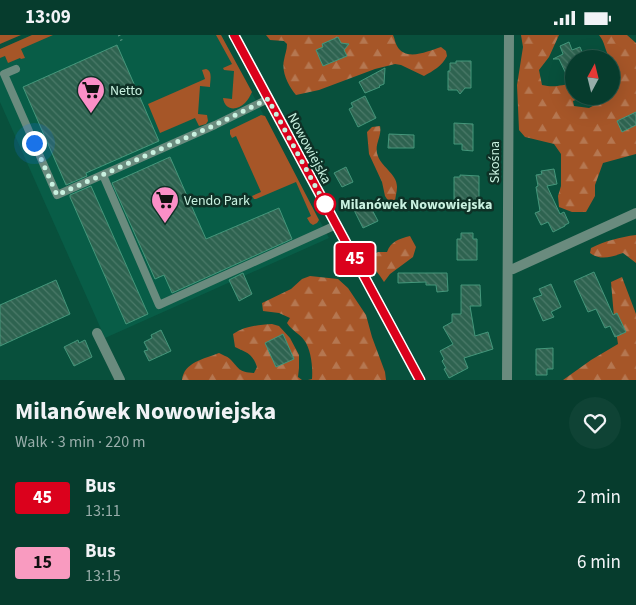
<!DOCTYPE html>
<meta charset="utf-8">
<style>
:root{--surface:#063c2d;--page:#0f4335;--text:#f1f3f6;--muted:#98adaa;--line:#275649}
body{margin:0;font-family:"Source Sans 3",sans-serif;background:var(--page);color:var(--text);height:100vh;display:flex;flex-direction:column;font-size:19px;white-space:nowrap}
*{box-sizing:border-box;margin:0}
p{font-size:16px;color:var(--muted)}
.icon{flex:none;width:28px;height:28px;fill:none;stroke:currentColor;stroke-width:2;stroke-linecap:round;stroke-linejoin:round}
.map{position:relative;height:345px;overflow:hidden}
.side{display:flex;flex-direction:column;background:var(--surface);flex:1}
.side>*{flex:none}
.badge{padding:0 10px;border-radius:4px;font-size:18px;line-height:32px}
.needle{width:32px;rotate:7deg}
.buttons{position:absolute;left:565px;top:15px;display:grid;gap:10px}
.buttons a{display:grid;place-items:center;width:55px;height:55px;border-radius:50%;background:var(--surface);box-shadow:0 5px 20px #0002,0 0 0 1px var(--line);font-size:25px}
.you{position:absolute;width:25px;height:25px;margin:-12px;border:4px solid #fff;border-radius:50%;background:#1a73e8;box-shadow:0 0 0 8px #1a73e833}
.map>.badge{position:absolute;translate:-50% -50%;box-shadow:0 0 0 2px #fff}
.round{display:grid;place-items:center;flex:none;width:52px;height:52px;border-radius:26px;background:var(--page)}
.overview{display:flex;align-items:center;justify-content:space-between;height:85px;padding:0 15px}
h1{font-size:24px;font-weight:700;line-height:38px}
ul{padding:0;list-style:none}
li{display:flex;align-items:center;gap:15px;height:65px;padding:0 15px}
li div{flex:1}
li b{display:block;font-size:19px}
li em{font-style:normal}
li .badge{min-width:55px;font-weight:700;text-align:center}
.status{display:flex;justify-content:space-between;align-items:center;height:35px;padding:0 25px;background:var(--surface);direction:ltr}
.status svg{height:14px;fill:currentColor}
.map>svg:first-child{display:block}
.built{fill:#085d47}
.green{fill:#a65628}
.forest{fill:url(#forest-firs)}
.building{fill:url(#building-back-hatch);stroke:#44977b}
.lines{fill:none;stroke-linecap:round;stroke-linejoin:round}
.path{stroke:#5d9784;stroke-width:2.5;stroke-dasharray:1 4;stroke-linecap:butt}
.service{stroke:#6a8b7e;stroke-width:8}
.minor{stroke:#6a8b7e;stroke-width:10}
.tertiary{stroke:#6a8b7e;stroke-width:10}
.line-casing{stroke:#fff;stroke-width:11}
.line{stroke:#db011c;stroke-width:8}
.walk{stroke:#c9f1e0;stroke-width:5;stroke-dasharray:0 9}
.stop-dot{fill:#fff;stroke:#db011c;stroke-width:2.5}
.labels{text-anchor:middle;stroke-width:5;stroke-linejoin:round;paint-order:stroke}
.poi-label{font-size:14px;fill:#c9f1e0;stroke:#0e3126;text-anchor:start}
.street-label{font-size:14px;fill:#c9f1e0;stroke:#0e3126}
.stop-label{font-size:14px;font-weight:bold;fill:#c9f1e0;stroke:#0e3126;text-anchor:start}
</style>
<div class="status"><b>13:09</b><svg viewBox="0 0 49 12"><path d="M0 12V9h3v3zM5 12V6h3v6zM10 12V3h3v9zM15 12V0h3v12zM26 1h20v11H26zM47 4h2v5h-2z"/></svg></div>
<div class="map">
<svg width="636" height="345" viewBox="0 0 636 345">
<defs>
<pattern id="forest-firs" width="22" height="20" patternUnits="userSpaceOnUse" patternTransform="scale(1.25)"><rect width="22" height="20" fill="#a65628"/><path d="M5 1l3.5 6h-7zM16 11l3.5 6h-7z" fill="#b57751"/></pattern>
<pattern id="building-back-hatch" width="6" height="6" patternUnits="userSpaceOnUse" patternTransform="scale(1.25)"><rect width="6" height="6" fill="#2e6350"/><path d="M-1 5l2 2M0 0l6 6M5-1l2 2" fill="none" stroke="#4b7a69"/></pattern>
</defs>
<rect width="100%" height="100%" fill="#08503c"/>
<path class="built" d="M32,0H221L329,203L105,303L0,67V14Z"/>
<path class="green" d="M0,0H21L0,9Z
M32,0H53L21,14L25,23L21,24L20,23L8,28L5,21L0,23V14Z
M216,0H221L252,57C250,61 248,65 245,68C237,76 225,76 223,63L232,64L234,36L224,35L223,33L232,29Z
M206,34C213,36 210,45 210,52L200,51L198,79L207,80L208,86L206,89L199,91L195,83L160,98L148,69L205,44L202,35Z
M261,80L265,81L319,185L317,188L313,190L310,188L307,183L311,181L296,147L256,164H254L252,161L261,157L236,101L232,103L230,99V95Z"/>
<path class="forest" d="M266,0H393C395,4 395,8 397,11C406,27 428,16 441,12L446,16L447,21C442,31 433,36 424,41L401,30L395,29L375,34L319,55L296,60C289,52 281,37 284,25C285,19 287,15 287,9L284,6L270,5Z
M521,0H559L549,22L539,35L542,50C555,53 561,50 574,48V61H586L573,66L574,71L589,73L611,61L617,51L611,24H610C605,16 605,7 599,0H627L636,8V119L603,128L595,150V161L586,177H572L559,172L558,161L561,151V119L554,109L525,102L519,95L517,50L523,12Z
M380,91C382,101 375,108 377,118C380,132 397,138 397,152C397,157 395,162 395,168L389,167L385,161L382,147L369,119L367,97L372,92Z
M636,200V228L623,218C611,222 601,226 590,218L591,213C605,206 620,202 636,200Z
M410,201L416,212L413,222L390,239L384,247C379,238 370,231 370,221L378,217H387C391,206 399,204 410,201Z
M310,241L338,244L348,253L366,280L372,302L385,337L386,345H308L312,344C313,332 311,314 304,305C299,298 292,296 287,288L290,283L279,278L263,276L262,268L291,254L302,244Z
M622,242L636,279V345H563L591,325L618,309L614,282L611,247Z
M272,289L279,291L290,303L299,320V333L298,342L302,345H182C184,327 204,324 219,318C222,320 227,321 230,324C240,334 238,337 254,338L257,332C253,319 246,317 235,312L233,299C245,291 258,290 272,289Z"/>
<path class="building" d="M338,2L341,8L349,9L344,15L347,21L323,31L316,15L323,12L322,9Z
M569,7L572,15L580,12L585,24H574V56L559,24H553L563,19L560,11Z
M117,10L159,106L86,138L87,141L66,150L23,52Z
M456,26H471V53H465L460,59L457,55H448V36H450V28H456Z
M385,33L384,49L379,51L380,52L365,58L359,47Z
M365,61L376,83L358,92L349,74L353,72L351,68Z
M636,77V90L622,97L617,86Z
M454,88L473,89V116L462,115V109H454Z
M389,99L414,100V113H388Z
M170,122L206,204L279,173L292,204L172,258L164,240L155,244L112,148Z
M346,132L353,147L342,152L334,138Z
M554,134L557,149L547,151L560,179L564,177L569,188L565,190V191L553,197L548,187L541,190L535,178L540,176L536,152L538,151L536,140L542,139L541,136Z
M460,140L479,141V166H460V165H454V142H460Z
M91,151L148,279L126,289L70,162V160Z
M367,165L378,186L363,193L353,173Z
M461,198H473V204H477V225H457V204H461Z
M594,237L613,280L617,278L626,297L615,302L610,291L605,293L596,274L588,277L574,246Z
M243,238L252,259L239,266L229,245Z
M398,238H447L448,256L437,257L436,250H426V247L398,248Z
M56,245L70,279L0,311V270Z
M551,249L561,272L551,277L554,282L543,286L533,263L542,260L539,254Z
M461,250H480L481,271H470L475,301L488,297L493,314L464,323L468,333L449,343L444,334L446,333L442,326L444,324L440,316L453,309L443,292L452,287V279H461Z
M161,295L171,316L149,326L144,316L148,315L144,307L152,303L151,300Z
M283,299L294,324L276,332L265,308Z
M78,305L79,308L85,305L92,322L74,331L64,312Z
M553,313V334H547V340H536V314Z"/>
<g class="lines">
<path class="path" d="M119,0L123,9"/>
<path class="service" d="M16,34L4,39L57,160L215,90L268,64
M103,140L159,270L336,190"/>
<path class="minor" d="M508,235L513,234L636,178
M97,298L120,345
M507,345L509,0"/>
<path class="tertiary" d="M234,0L420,345"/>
</g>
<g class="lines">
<g class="line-casing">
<path id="line" d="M234,0L420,345"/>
</g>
<use href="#line" class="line"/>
<path class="walk" d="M34,108L57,160L215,90L268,64L325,169"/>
</g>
<defs>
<g id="supermarket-pin" transform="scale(1.4375)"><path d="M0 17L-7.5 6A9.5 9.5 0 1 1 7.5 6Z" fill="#fa8fc7" stroke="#0e3126"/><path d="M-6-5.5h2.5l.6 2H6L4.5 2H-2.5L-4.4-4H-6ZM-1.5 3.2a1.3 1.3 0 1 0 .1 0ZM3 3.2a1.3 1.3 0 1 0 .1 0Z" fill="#111"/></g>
</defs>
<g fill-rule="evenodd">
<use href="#supermarket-pin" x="91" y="55"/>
<use href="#supermarket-pin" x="165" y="165"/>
</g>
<circle class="stop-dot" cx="325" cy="169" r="10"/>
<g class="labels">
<g class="poi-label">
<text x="110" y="60">Netto</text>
<text x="184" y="170">Vendo Park</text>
</g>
<g class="street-label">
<text transform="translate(310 113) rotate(62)" y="5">Nowowiejska</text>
<text transform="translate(494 127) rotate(-90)" y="5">Skośna</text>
</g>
<g class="stop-label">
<text x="340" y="174">Milanówek Nowowiejska</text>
</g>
</g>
</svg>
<div class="buttons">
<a><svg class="needle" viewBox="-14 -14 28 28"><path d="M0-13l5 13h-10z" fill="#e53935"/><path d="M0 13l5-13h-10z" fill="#98adaa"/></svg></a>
</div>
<div class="you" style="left:34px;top:108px"></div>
<b class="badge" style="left:355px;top:224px;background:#db011c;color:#fff">45</b>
</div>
<section class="side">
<div class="overview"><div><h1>Milanówek Nowowiejska</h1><p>Walk · 3 min · 220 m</p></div><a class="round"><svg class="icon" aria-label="heart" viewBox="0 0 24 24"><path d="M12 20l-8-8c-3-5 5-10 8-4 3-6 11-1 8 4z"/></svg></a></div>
<ul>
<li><span class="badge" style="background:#db011c;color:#fff">45</span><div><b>Bus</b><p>13:11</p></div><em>2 min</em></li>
<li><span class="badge" style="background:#f99bc0;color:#111">15</span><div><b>Bus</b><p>13:15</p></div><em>6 min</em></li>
</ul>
</section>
